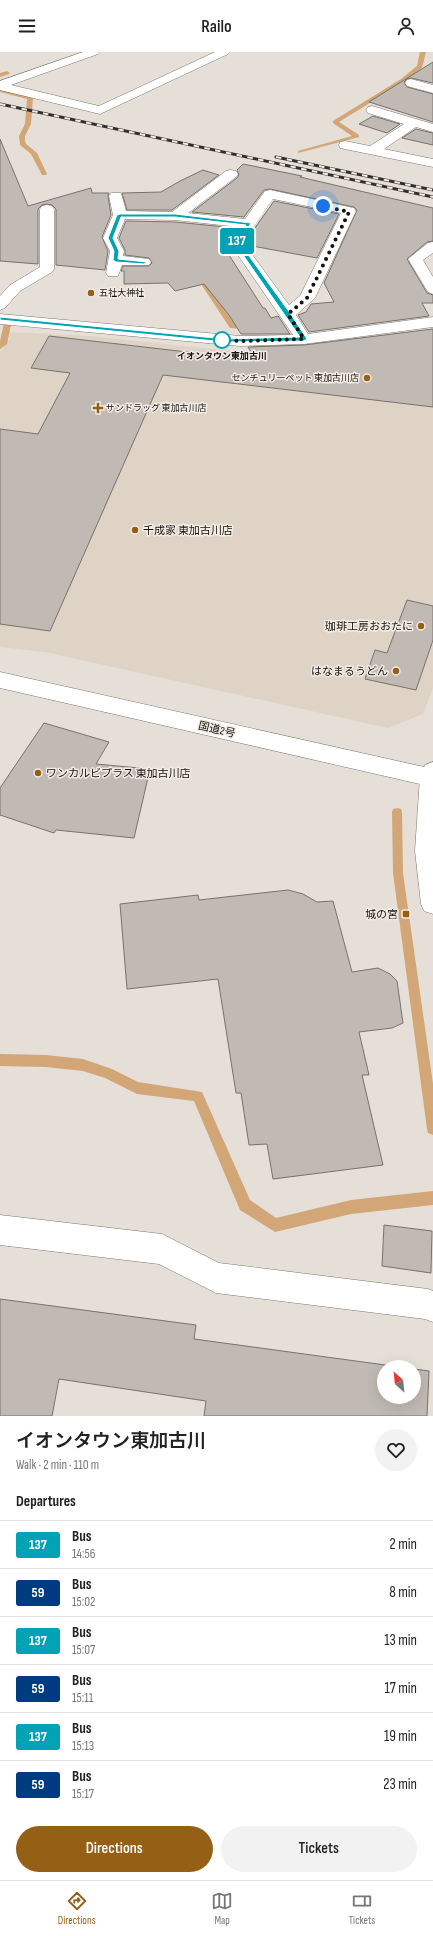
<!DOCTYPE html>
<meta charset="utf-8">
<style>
:root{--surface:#fff;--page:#f2f2f2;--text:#222;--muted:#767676;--line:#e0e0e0;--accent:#955f16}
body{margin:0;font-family:"Sofia Sans Condensed","Noto Sans JP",sans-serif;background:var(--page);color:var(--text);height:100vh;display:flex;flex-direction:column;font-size:15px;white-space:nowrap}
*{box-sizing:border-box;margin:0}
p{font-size:13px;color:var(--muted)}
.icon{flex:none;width:22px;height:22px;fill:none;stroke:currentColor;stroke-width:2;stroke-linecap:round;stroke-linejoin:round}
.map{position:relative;height:1364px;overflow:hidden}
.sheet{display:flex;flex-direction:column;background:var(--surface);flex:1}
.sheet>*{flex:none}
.badge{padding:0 8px;border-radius:3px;font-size:14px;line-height:26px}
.needle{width:26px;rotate:333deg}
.controls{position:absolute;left:377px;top:1308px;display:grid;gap:8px}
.controls a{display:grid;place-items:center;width:44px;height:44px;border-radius:50%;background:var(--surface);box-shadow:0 4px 16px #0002;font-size:20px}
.you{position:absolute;width:20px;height:20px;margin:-10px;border:3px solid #fff;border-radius:50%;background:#1a73e8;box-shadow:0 0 0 6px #1a73e833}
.map>.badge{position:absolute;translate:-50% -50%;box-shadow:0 0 0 2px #fff}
h2{padding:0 16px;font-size:15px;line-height:36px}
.round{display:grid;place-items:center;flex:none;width:42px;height:42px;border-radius:21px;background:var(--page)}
.head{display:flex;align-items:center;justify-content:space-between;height:68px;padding:0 16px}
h1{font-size:19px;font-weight:600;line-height:30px}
.button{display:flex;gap:8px;margin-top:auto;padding:8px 16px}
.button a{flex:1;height:46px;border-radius:24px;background:var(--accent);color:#fff;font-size:16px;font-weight:600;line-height:46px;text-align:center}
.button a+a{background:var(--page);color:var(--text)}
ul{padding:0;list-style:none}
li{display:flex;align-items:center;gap:12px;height:48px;padding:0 16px;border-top:1px solid var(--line)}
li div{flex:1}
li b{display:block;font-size:15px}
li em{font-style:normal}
li .badge{min-width:44px;font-weight:700;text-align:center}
header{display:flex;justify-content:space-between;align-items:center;height:52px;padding:0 16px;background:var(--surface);font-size:18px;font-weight:600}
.menu{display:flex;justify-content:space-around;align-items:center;height:56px;border-top:1px solid var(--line);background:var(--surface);font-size:11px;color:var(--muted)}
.menu a{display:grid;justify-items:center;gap:2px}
.menu .on{color:var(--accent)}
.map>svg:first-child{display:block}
.built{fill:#dfd3c6}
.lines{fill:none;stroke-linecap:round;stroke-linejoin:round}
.stream{fill:#d2a677;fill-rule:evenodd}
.building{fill:#c1bab4;stroke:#78726c}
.minor-casing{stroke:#7c7670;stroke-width:1}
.tertiary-casing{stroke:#7c7670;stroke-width:1}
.trunk-casing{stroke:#7c7670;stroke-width:1}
.minor{fill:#fff;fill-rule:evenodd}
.tertiary{fill:#fff;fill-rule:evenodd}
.trunk{fill:#fff;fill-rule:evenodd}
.rail-casing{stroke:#312f2c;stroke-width:3}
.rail{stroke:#f3ece5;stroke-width:2;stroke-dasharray:5.5;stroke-linecap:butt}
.line{fill:#00a3b4;stroke:#fff}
.walk{stroke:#141210;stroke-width:4;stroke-dasharray:0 7.2}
.poi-dot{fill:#955f16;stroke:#f3ece5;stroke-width:1.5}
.stop-dot{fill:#fff;stroke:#00a3b4;stroke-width:2}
.labels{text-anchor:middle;stroke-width:3;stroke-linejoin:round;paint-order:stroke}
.far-poi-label{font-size:9px;fill:#141210;stroke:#f3ece5;text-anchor:start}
.far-stop-label{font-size:9px;font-weight:bold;fill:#141210;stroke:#f3ece5}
.poi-label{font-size:11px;fill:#141210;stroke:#f3ece5;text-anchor:end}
.street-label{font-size:11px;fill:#141210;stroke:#f3ece5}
</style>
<header><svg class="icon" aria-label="menu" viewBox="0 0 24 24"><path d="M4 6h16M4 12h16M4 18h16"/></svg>Railo<svg class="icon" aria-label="person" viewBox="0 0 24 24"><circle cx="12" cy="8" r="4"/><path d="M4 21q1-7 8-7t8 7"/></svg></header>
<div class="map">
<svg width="433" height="1364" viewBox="0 0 433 1364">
<rect width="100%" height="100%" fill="#e5dfd8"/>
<path class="built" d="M9,280L89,284L241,300L307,299L433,281V636L423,662L388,676L45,600L0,595V300L10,287Z"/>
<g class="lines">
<path class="stream" d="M420,0H426L422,16L405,29L339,70L359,83V85L298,101V99L352,84L333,71V69L401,27L417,14Z
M7,19L10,21L9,22L0,25V21Z
M0,36L33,46L31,72L25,84V89L26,92L37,101L47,122L46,123H42L31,102L20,93L19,84L25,72L27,47L0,40Z
M200,228H204L235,272L253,274V278L230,276L199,229Z
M4,271L11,273L7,292L0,297V289Z
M397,756L401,757L402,760L403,821L433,1032V1083L428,1081L427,1077L393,821L392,760L393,757Z
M0,1002L46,1003L83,1007L112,1017L138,1030L202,1040L250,1148L276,1166L351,1148L433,1139V1153L351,1162L275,1180L240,1158L194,1049L137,1042L105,1026L83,1019L46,1015L0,1014Z"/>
</g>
<path class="building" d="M433,10V31L411,26L407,27L404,30L407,35L433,42V70L369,50Z
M373,64L400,72L387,81L359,72Z
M416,77L433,81V93L402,86Z
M0,87L28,154L91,136L92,141H109L108,144L111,163L102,185L108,199L105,218L56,213V157L52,153L47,152L42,153L38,157V212L0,209Z
M243,112L302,124L300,125L433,156V189L427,190L407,207L427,241L433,243V251H422L429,264L309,280L298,263L306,260L311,252L334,250L324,231L357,158L354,155L270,137L264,138L244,165L192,160L237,126L239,123L237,118Z
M203,118L219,123L172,158H127L122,141L161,140L180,129Z
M274,149L339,162L317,206L247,193L245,190Z
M126,169L175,170L236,176L228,190L220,189L263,256H265L271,266L278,264L290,282H241L229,263L204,232L175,239L168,231L124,232V219H121L123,214H149L152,211L149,206L125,203V198L119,186Z
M433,277V355L163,323L50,579L0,572V377L38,382L70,321L31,316L49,284L256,308L248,295L304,293Z
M407,548L433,554V588L416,638L365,627L375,598L387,601Z
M44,671L109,690L96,712L150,717L134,786L56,778L54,781L0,763V736Z
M288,838L303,842L317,850L333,849L352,920L378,916L390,922L397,929L403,971L392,976L359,980L369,1023H362L383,1113L273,1127L267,1092L249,1093L241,1041H236L218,927L127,937L120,852L198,843L199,848Z
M384,1173L432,1179L431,1221L382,1214Z
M0,1247L196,1273L194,1287L400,1315H384V1345H414V1317L429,1319L427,1364H204L206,1349L59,1327L52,1364H0Z"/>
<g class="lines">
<g class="minor-casing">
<path id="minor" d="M83,0H100L98,2L11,33L99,54L215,0H230L228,2L100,62L0,38V29Z
M411,27L433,33V41L407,34L405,31L407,28Z
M372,54L433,72V80L416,75L384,97L433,107V115L340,96L339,93L340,90L345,89L370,94L404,72L368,61L366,58L368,55Z
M231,118L236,119L238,122L236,125L188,161L245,167L265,139L270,138L349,155L354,156L356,159L315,246L296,263L308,282L433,265V275L304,292L240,294L0,272V262L240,284L293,283L229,190L239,175L175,168L125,167L117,186L124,199L123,204L149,207L151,210L149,213H122L118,224H108L106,221L110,199L103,186L113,163L109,144L111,141H121L126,159L172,160L226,119ZM273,147L341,161L300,244L289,253L243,190Z
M47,153L52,154L54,157V217L52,220L20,239L5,256L0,258V244L10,233L40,215V157L42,154Z
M433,190V201L423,208L433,225V242L428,240L408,207L428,191Z
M0,1163L162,1182L219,1211L428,1237L433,1239V1270L425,1267L216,1241L159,1212L0,1193Z"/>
</g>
<g class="tertiary-casing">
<path id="tertiary" d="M433,710V862L424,859L421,852L415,799L420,725L425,713Z"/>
</g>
<g class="trunk-casing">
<path id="trunk" d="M0,620L433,717V735L0,636Z"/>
</g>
<use href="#minor" class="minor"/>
<use href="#tertiary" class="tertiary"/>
<use href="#trunk" class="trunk"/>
<g class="rail-casing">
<path id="rail" d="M0,52L433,145
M276,105L433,138"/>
</g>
<use href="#rail" class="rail"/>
</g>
<path class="line" d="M120,162H175L251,171L239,190L290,261L307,287L304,289L225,290L0,268V265L225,287L300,285L234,190L246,173L175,165H121L113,186L119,199L118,207L147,210L144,212L116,210L113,208L114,199L108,186L117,163Z"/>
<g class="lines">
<path class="walk" d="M222,288L240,289L304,287L288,262L307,246L349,160L323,154"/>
</g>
<g class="poi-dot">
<circle cx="91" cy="241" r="4"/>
<circle cx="367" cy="326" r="4"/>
<path d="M96 350h4v4h4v4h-4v4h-4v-4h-4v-4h4z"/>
<circle cx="135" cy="478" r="4"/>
<circle cx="421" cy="574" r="4"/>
<circle cx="396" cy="619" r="4"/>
<circle cx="38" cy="721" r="4"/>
<rect x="402" y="858" width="8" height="8" rx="2"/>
</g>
<circle class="stop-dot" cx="222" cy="288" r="8"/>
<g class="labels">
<g class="far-poi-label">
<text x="99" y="244">五社大神社</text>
<text x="359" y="329" text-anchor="end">センチュリーペット 東加古川店</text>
<text x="106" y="359">サンドラッグ 東加古川店</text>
</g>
<g class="far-stop-label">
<text x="222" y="307">イオンタウン東加古川</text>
</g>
<g class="poi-label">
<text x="143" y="482" text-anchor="start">千成家 東加古川店</text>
<text x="413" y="578">珈琲工房おおたに</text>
<text x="388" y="623">はなまるうどん</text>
<text x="46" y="725" text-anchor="start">ワンカルビプラス 東加古川店</text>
<text x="398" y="866">城の宮</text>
</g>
<g class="street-label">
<text transform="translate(217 677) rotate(13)" y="4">国道2号</text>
</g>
</g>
</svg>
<div class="controls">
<a><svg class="needle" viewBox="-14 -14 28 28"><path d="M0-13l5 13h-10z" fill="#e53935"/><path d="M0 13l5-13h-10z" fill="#767676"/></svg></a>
</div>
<div class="you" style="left:323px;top:154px"></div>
<b class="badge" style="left:237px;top:189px;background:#00a3b4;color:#fff">137</b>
</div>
<section class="sheet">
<div class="head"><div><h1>イオンタウン東加古川</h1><p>Walk · 2 min · 110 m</p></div><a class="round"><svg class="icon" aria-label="heart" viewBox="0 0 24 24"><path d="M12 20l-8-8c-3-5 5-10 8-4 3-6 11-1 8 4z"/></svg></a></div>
<h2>Departures</h2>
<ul>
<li><span class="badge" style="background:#00a3b4;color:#fff">137</span><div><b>Bus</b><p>14:56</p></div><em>2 min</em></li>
<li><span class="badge" style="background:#003b80;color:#fff">59</span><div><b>Bus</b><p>15:02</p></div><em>8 min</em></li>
<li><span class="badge" style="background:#00a3b4;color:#fff">137</span><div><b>Bus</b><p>15:07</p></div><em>13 min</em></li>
<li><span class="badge" style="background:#003b80;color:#fff">59</span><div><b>Bus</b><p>15:11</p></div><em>17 min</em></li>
<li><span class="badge" style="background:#00a3b4;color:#fff">137</span><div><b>Bus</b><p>15:13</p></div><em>19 min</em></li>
<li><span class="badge" style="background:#003b80;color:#fff">59</span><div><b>Bus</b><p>15:17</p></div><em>23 min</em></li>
</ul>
<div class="button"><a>Directions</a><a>Tickets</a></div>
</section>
<nav class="menu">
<a class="on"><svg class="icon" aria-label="directions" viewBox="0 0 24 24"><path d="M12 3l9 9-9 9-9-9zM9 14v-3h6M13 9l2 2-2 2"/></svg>Directions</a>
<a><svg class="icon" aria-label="map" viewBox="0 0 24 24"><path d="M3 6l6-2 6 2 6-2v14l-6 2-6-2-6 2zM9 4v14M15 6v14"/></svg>Map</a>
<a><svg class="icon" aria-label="tickets" viewBox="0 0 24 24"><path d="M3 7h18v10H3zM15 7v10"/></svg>Tickets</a>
</nav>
